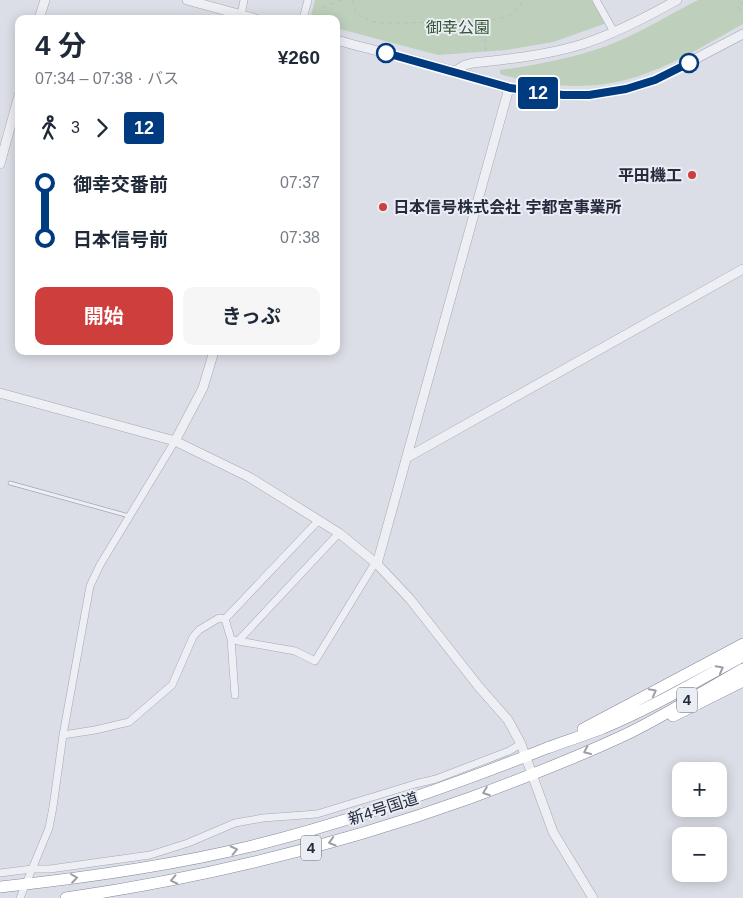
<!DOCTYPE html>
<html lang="ja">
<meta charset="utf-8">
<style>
:root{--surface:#fff;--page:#f6f6f7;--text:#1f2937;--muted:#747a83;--accent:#cd3e3d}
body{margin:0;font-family:Arial,"Noto Sans JP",sans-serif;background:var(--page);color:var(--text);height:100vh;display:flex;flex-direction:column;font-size:19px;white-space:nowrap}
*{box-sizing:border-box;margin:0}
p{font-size:16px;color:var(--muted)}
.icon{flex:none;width:28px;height:28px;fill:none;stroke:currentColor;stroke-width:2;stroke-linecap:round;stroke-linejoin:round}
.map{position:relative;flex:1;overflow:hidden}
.panel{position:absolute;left:15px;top:15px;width:325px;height:340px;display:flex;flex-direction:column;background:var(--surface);border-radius:10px;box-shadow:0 2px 12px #0003}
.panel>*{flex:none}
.badge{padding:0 10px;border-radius:4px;font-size:18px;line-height:32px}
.fabs{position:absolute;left:672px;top:762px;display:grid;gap:10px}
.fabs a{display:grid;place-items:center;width:55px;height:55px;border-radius:10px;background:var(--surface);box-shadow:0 2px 12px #0003;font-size:25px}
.map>.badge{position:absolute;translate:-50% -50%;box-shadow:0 0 0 2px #fff}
.legs{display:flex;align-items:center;gap:8px;height:55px;padding:0 20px;font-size:16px}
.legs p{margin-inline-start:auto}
.summary{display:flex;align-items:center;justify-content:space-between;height:85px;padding:0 20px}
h1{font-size:28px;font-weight:700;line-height:38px}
.cta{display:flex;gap:10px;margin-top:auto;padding:10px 20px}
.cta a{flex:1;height:58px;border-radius:10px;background:var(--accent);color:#fff;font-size:20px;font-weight:700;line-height:58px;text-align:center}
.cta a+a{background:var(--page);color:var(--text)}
ul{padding:0 20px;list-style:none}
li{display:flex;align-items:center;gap:18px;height:55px;font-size:19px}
li i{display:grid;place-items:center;width:8px;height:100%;margin:0 6px;background:currentColor}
li i::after{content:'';width:12px;height:12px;margin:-6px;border:4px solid;border-radius:50%;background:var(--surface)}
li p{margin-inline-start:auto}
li:first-child i{background:linear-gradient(#0000 50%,currentColor 0)}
li:last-child i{background:linear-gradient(currentColor 50%,#0000 0)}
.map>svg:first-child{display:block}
.green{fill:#bed0bc}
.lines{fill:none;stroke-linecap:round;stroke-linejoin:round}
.service-casing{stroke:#a4a8b3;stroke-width:4.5}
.minor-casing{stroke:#a4a8b3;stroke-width:8}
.tertiary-casing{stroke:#a4a8b3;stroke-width:10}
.trunk-casing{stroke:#83899c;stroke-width:12}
.path{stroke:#babcc4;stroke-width:1;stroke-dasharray:4 4;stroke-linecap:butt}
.service{stroke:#eeeff4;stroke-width:3}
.minor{stroke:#eeeff4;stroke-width:7}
.tertiary{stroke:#eeeff4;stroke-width:9}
.trunk{stroke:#fff;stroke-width:11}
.oneway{stroke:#9d9fa7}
.line-1-casing{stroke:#fff;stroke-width:11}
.line-1{stroke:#003b80;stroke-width:8}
.stop-1-dot{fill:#fff;stroke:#003b80;stroke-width:2.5}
.poi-dot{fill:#cd3e3d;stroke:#eaedf4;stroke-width:2}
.labels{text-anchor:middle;stroke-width:4;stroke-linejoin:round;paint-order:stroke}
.shield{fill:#eaedf4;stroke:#606473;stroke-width:1}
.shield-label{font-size:15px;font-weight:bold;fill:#252a3c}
.park-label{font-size:16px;fill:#345733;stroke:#eaedf4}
.poi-label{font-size:16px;font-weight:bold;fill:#252a3c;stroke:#eaedf4;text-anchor:end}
.street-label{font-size:16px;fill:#252a3c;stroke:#eaedf4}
</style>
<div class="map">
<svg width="743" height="898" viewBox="0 0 743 898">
<rect width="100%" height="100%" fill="#dbdee6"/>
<path class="green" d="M315,0H598L607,14L604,24L553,42L507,50L438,55L336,28V19H310Z
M698,0H743V24C712,41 680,61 647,73C599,92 548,88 500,74V70C537,65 574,58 609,45C640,33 668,15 698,0Z"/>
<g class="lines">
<g class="service-casing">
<path id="service" d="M10,483L129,516"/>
</g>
<g class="minor-casing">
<path id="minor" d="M596,0L614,32
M241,15L244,0
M303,19L308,0
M225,619L319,520
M231,639L235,695
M238,641L295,651L315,661L375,563
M63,735L95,730L129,722L172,685L193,637L199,630L219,618L225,619L231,639L238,641L339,533
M0,873L32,869H50L150,855L188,843L235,823L263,818L317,814L415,784L436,779L509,751L521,744
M20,898L49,828L53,807L63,735L90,586L100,565L175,441"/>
</g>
<g class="tertiary-casing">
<path id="tertiary" d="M187,0L256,19
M39,19L45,0
M336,40C376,51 415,60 454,71C472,76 490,83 509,88C557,100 608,98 655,80L743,34
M455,71L465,65L473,63C510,59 548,55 583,44C616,33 647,17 677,0
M0,164L19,95
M0,393L175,441L249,477L339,533L377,564L410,599L479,687L508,720L521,744L553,832L593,898
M175,441L203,388L214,351
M408,457L743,269
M377,564L509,88"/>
</g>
<g class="trunk-casing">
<path id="trunk" d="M673,716L743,681
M583,729L743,644
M0,887C84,878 170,866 252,846C353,821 451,786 547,748C566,741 585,735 603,728C651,708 697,681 743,656
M66,898C204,878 339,845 470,798C524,778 579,757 631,732C669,713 706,690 743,669"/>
</g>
<path class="path" d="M353,0L356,13L369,21L384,23L484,22L509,16L521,5L522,0
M323,7L342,0
M740,10L738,6L743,3
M484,23L486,54"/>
<use href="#service" class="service"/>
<use href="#minor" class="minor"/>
<use href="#tertiary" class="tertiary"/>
<use href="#trunk" class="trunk"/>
</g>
<defs><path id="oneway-chevron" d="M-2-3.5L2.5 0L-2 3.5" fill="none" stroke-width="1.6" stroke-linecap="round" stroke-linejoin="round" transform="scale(1.25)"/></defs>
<g class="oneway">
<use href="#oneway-chevron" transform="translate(720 669) rotate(-28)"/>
<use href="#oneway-chevron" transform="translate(653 692) rotate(-28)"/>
<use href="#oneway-chevron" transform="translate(587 751) rotate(156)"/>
<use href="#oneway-chevron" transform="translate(486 792) rotate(160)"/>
<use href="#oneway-chevron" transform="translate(332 842) rotate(164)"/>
<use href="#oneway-chevron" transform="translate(234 850) rotate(-12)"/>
<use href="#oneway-chevron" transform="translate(74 878) rotate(-8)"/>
<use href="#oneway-chevron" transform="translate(174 880) rotate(168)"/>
</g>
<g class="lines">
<g class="line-1-casing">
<path id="line-1" d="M386,53L510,88L563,95H589L626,89L655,80L689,63"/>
</g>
<use href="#line-1" class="line-1"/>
</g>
<g class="stop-1-dot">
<circle cx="386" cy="53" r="9"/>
<circle cx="689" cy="63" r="9"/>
</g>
<g class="poi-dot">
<circle cx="692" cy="175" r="5"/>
<circle cx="383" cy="207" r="5"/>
</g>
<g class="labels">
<g class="shield">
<rect x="677" y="687.5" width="20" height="25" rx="4"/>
<rect x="301" y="835.5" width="20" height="25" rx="4"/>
</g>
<g class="shield-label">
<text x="687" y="705">4</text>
<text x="311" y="853">4</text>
</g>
<g class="park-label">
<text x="458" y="33">御幸公園</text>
</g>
<g class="poi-label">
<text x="682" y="181">平田機工</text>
<text x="393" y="213" text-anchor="start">日本信号株式会社 宇都宮事業所</text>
</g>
<g class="street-label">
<text transform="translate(383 808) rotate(-18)" y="6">新4号国道</text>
</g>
</g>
</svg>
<div class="fabs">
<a>+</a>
<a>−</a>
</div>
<b class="badge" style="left:538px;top:93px;background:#003b80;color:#fff">12</b>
<section class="panel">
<div class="summary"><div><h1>4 分</h1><p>07:34 – 07:38 · バス</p></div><b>¥260</b></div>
<div class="legs"><svg class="icon" aria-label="walk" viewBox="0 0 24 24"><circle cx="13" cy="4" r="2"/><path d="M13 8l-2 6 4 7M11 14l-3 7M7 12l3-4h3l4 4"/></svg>3<svg class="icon" aria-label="forward" viewBox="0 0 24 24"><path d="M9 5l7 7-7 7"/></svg><b class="badge" style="background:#003b80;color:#fff">12</b></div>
<ul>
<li><i style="color:#003b80"></i><b>御幸交番前</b><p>07:37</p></li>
<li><i style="color:#003b80"></i><b>日本信号前</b><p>07:38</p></li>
</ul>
<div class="cta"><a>開始</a><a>きっぷ</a></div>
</section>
</div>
